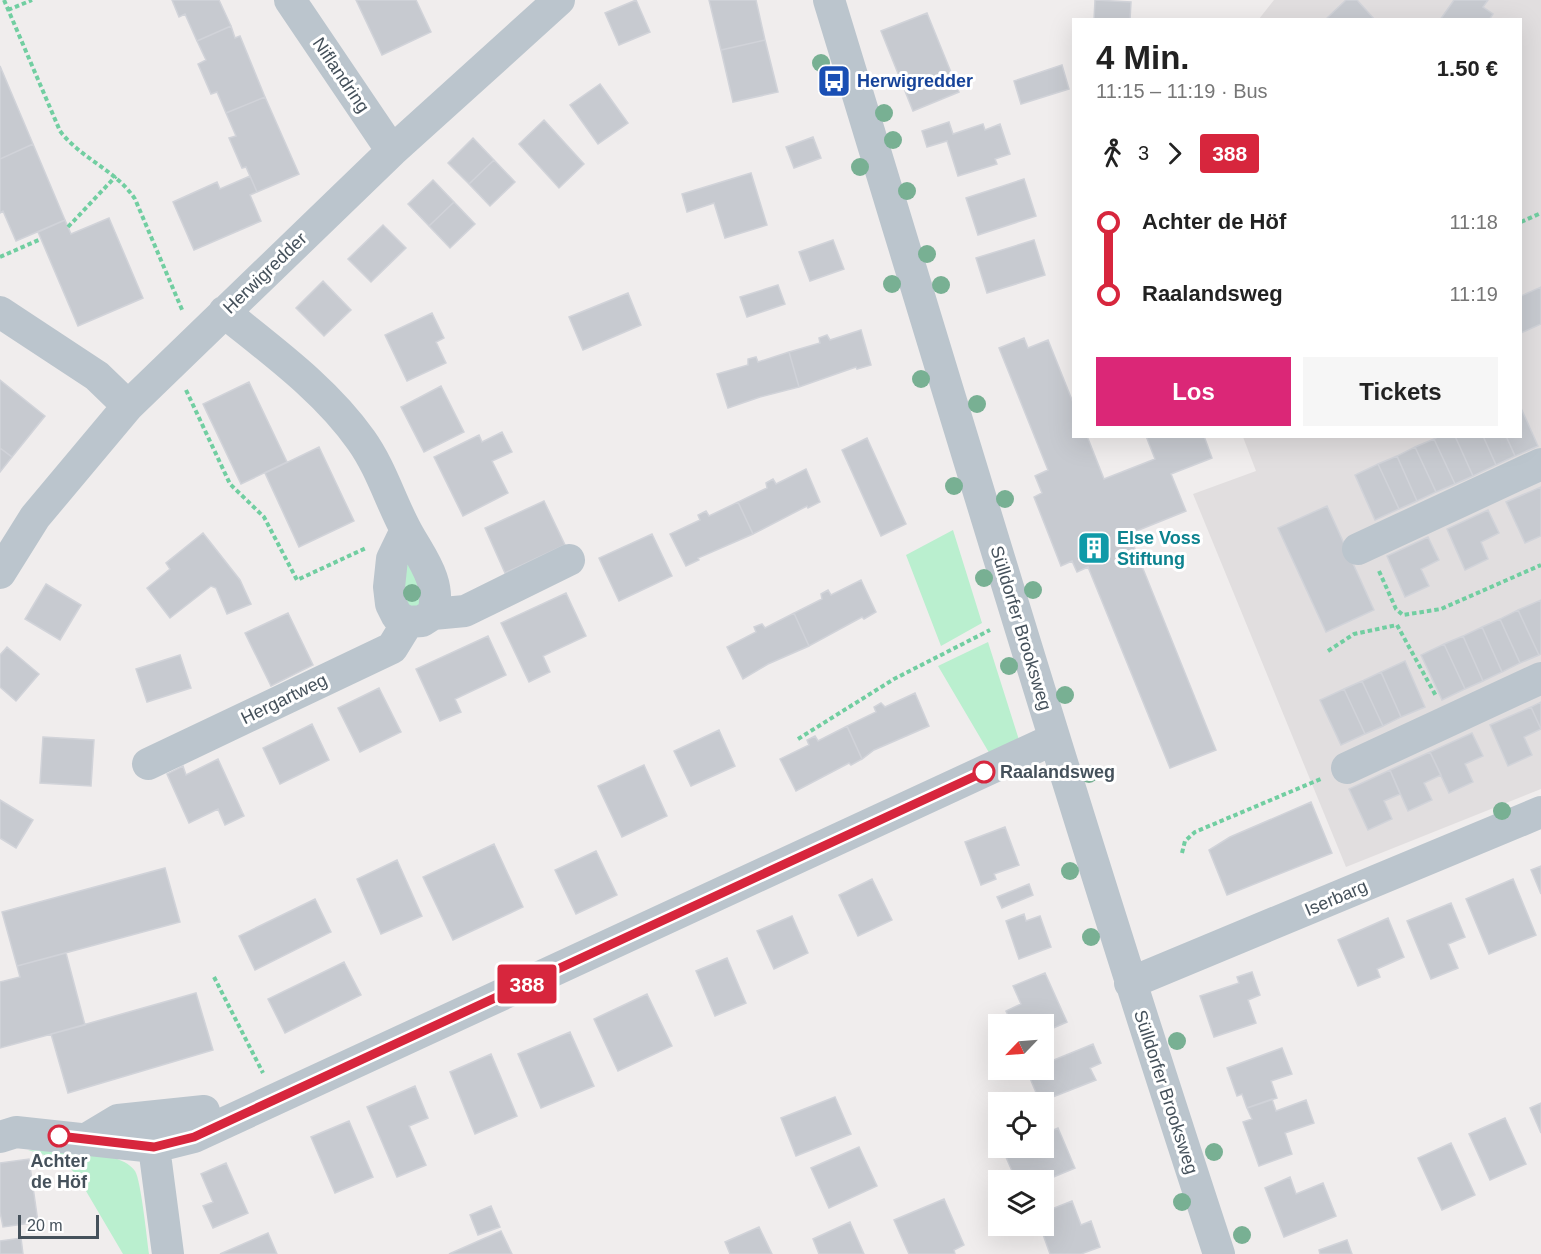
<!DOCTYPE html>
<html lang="de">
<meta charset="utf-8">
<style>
:root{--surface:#fff;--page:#f6f6f6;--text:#222;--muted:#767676;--accent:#db2777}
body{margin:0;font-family:Arial,sans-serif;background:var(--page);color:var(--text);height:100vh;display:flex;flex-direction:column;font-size:22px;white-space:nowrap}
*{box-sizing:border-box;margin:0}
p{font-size:20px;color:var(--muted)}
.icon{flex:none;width:33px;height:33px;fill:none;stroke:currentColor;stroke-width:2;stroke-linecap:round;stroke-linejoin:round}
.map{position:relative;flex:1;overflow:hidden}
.drawer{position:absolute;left:1072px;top:18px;width:450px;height:420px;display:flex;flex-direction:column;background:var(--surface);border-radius:0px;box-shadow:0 6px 24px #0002}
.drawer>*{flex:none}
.badge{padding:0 12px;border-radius:4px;font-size:21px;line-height:39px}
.needle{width:39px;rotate:245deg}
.fabs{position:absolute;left:988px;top:1014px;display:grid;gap:12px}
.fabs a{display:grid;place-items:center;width:66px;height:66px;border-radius:0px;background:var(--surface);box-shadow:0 6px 24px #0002;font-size:30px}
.scale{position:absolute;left:18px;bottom:15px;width:81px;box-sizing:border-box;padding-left:6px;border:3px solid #45515b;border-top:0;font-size:16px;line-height:21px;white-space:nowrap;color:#45515b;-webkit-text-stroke:4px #fff;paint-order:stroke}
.map>.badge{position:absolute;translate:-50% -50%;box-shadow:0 0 0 3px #fff}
.legs{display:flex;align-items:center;gap:9px;height:66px;padding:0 24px;font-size:20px}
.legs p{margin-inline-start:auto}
.summary{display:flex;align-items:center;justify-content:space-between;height:102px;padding:0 24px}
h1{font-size:33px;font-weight:700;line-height:45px}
.primary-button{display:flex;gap:12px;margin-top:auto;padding:12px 24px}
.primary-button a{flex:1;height:69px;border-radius:0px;background:var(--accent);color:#fff;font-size:24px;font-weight:700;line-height:69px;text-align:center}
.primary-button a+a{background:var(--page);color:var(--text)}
ul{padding:0 24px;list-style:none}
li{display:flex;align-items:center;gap:21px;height:72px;font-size:22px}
li i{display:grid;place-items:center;width:9px;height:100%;margin:0 8px;background:currentColor}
li i::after{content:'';width:15px;height:15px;margin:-8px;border:4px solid;border-radius:50%;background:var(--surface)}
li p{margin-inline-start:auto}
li:first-child i{background:linear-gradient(#0000 50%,currentColor 0)}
li:last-child i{background:linear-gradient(currentColor 50%,#0000 0)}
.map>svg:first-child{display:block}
.education{fill:#e1dedf}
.grass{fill:#baefcf}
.building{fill:#c7cad0;stroke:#d1d3d9;stroke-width:1.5}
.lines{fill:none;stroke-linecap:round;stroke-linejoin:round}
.path{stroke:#71cea1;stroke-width:4;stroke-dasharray:4.5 3;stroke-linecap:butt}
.minor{stroke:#bbc5cd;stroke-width:32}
.tree{fill:#78b093}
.line-1-casing{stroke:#fff;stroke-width:14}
.line-1{stroke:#d7263d;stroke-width:9}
.stop-1-dot{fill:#fff;stroke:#d7263d;stroke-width:3}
.labels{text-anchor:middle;stroke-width:6;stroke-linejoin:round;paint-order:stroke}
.street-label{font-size:18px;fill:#45515b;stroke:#fff}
.transit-label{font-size:18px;font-weight:bold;fill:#164399;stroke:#fff;text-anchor:start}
.culture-label{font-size:18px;font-weight:bold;fill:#0d838f;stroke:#fff;text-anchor:start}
.stop-label{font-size:18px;font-weight:bold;fill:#45515b;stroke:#fff;text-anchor:start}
</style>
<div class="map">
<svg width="1541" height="1254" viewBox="0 0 1541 1254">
<rect width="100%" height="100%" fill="#f0eded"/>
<path class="education" d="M1274,0H1541V789L1346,867L1193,494L1256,471L1243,437L1521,436V20L1259,19Z"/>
<path class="grass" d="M953,530L982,623L941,646L906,555Z
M406,557L425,593L416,610L403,606Z
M988,642L1020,743L991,756L938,666Z
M28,1150C53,1151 121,1149 135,1171C141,1180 147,1240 149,1254H123L76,1174L61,1160Z"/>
<path class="building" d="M172,0H219L231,26L197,41L185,14L179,17Z
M356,0H416L431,32L382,55Z
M636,0L650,32L619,45L605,13Z
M709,0H756L765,40L721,50Z
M1095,0L1131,2L1130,20H1094Z
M1346,0H1357L1375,20H1325Z
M1454,0H1488L1483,7L1493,14L1489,20H1440Z
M927,13L959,92L913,111L881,31Z
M231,26L235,38L240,36L265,97L226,113L217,92L211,94L198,64L206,60L197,41Z
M765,40L778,92L733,102L721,50Z
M1062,65L1069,89L1021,104L1014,81Z
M0,66L33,144L0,159Z
M600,84L628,123L598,144L570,105Z
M265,97L299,174L257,192L246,167L242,168L229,138L236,136L226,113Z
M544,120L584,164L559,188L519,144Z
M949,122L953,134L983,124L985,130L1000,124L1010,154L995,159L997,164L958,176L947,141L927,147L922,131Z
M813,137L821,158L794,168L786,147Z
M473,138L494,160L469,184L448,163Z
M33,144L65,220L16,241L3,211L0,213V159Z
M494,160L515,182L490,206L469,184Z
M751,173L767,225L725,238L714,203L687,212L682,194Z
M250,176L257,192L250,195L261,221L194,250L173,202L217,182L220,189Z
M1024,179L1036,216L978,235L966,198Z
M433,180L454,202L429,226L408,204Z
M454,202L475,224L450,248L429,226Z
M109,218L143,298L78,326L38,232L65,220L71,234Z
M383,225L406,248L371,282L348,259Z
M833,240L844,269L810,281L799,252Z
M1034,240L1045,275L987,293L976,258Z
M323,281L351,310L324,336L296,308Z
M778,285L785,304L747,317L740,297Z
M1541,287V324L1521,333V296Z
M628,293L641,325L583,350L569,317Z
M432,313L444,338L436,342L446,363L407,381L385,335Z
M861,330L871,365L857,369L856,367L799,387L789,352L820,343L819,338L827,335L830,340Z
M1024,338L1028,348L1048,340L1074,405V436H1087L1104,479L1155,459L1146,436H1204L1212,458L1171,474L1186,511L1129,534L1216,750L1170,768L1088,567L1077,572L1072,561L1061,566L1034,497L1042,493L1035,476L1048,470L999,348Z
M789,352L799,387L760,397L728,408L717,374L748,365V359L756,357L758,362Z
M0,380L45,416L12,457L0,448Z
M249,382L287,462L241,484L203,404Z
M441,386L464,432L424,452L401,407Z
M1521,408L1538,446L1515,456L1506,436H1521Z
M502,432L512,452L492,461L508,493L463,516L434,457L479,435L482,442Z
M1439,436H1455L1473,476L1455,484L1434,439Z
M1455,436H1483L1496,465L1473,476Z
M1483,436H1506L1515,456L1496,465Z
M867,438L906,524L881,536L842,450Z
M1434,439L1455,484L1436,492L1415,447Z
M319,447L354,521L299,547L265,473Z
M1415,447L1436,492L1417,501L1397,456Z
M0,448L12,457L0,472Z
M1397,456L1417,501L1399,509L1378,464Z
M1378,464L1399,509L1375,520L1355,475Z
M806,469L820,502L808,508L807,506L753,534L738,502L767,488L766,483L773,479L776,484Z
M1541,487V536L1525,543L1506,502Z
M544,501L565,545L505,573L485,528Z
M738,502L753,534L698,558L699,560L686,566L670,534L700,520L698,515L706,511L709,516Z
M1327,506L1374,610L1326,632L1278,528Z
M1488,510L1499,533L1481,542L1488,559L1465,570L1447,529Z
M203,533L240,580L251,604L227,614L216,588L211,586L170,618L147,588L170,569L166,563Z
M652,534L672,576L619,601L599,558Z
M1428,537L1439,560L1421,569L1429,586L1405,597L1387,556Z
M861,580L876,612L864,619L862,617L809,646L794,613L822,599L821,594L828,590L831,595Z
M46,584L81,605L60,640L25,619Z
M566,593L586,636L543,656L550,672L529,682L501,623Z
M1541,600V654L1539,655L1518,610Z
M1518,610L1539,655L1520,663L1500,619Z
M288,613L313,665L271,686L245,633Z
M794,613L809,646L768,664L743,679L727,647L756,632L754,627L762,624L765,628Z
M1500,619L1520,663L1502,672L1482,627Z
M1482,627L1502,672L1483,681L1463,636Z
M488,636L506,675L455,699L461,712L440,721L416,669Z
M1463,636L1483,681L1465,689L1444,644Z
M1444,644L1465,689L1442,700L1421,655Z
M7,647L39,674L16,701L0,687V655Z
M180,655L191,688L147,702L136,669Z
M1405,661L1425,707L1401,717L1381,672Z
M1381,672L1401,717L1383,726L1362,681Z
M1362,681L1383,726L1365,734L1344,689Z
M379,688L401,732L360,752L338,708Z
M1344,689L1365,734L1341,745L1320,700Z
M915,693L929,726L874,750L862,759L847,726L876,712L874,707L881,703L885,707Z
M1541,702V729L1531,707Z
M1531,707L1541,729L1524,737L1532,755L1508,766L1490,725Z
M312,724L329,760L280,784L263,748Z
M847,726L862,759L851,765L849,763L796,791L780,759L809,745L807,740L815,736L818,741Z
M719,730L735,766L691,786L674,751Z
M1472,733L1483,756L1465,764L1473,782L1449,793L1430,752Z
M43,737L94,740L91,786L40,783Z
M1430,752L1441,775L1424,783L1432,800L1408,811L1390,770Z
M218,759L244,816L225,825L218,809L189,823L167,774L183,766L186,775Z
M644,765L667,816L622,837L598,786Z
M1390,770L1400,794L1384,801L1392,819L1368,830L1349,789Z
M0,800L33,820L16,848L0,838Z
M1311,802L1332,853L1227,895L1209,850L1230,837Z
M1005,827L1019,865L994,874L996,879L981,885L965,842Z
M494,844L523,907L453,940L423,877Z
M596,851L617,895L576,914L555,870Z
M397,860L422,916L381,934L357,879Z
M1541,866V894L1531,870Z
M165,868L180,922L17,966L2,912Z
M872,879L892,920L858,936L839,895Z
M1513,879L1536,935L1489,954L1466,899Z
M1029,884L1033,895L1002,908L997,897Z
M315,899L331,932L255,970L239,936Z
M1451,903L1465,937L1448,944L1458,968L1431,979L1407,921Z
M1024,914L1026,921L1040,916L1051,947L1019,959L1006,921Z
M792,916L808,953L774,969L757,931Z
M1388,918L1404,957L1377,969L1380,977L1358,986L1338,940Z
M66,953L85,1025L0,1048V982L20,977L17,966Z
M727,958L746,1003L715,1016L696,971Z
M344,962L361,995L285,1033L268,999Z
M1252,972L1260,995L1248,1000L1256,1023L1214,1037L1200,996L1239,983L1237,977Z
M1045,973L1067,1022L1044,1032V1024H1012L1006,1011L1021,1004L1013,986Z
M196,993L213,1050L68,1093L51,1034Z
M647,994L672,1046L618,1071L594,1019Z
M570,1032L594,1086L541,1108L518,1054Z
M1093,1044L1101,1063L1090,1068L1096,1080L1040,1102L1027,1071L1044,1070V1064Z
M1282,1048L1292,1074L1271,1081L1277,1098L1247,1108L1242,1094L1237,1096L1227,1068Z
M491,1054L517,1116L475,1134L450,1072Z
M415,1086L428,1118L409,1126L426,1165L397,1177L367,1107Z
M835,1097L851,1134L796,1156L781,1118Z
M1272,1099L1276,1111L1306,1100L1314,1123L1285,1133L1292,1154L1259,1166L1243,1122L1252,1119L1247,1108Z
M1541,1103V1133L1530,1108Z
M1505,1118L1526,1164L1490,1180L1469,1134Z
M349,1121L373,1177L335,1193L311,1137Z
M1058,1128L1075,1168L1044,1181L1016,1180L1002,1148H1044V1134Z
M1451,1143L1475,1195L1442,1210L1418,1158Z
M859,1147L877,1186L829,1208L811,1168Z
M29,1159L38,1222L3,1227L0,1212V1163Z
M226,1163L248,1213L213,1228L203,1206L213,1202L201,1174Z
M1290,1177L1296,1194L1323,1183L1336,1216L1284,1237L1265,1188Z
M944,1199L964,1245L954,1250L955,1254H909L894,1220Z
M1072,1201L1081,1225L1091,1221L1100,1247L1081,1254H1050L1040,1226H1044V1212Z
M491,1206L500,1227L478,1235L470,1215Z
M850,1222L864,1254H819L813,1239Z
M759,1227L772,1254H730L725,1242Z
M501,1231L512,1254H449Z
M268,1233L277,1254H220Z
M21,1238L23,1254H0V1241Z
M1347,1240L1352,1254H1320L1319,1250Z"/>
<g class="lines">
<path class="path" d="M4,0L60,131C81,159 115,169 135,199L183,312
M8,10L32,0
M1521,222L1541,213
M68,227L116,176
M0,257L41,239
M186,390L230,484L264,517L297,580L366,548
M1379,571L1396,609L1403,615L1441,609L1541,565
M1328,651L1354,634L1397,625L1436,696
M798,739L894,679L990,630
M1182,853L1185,841L1195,832L1323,778
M214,977L263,1073"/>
<path class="minor" d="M290,0L392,151
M829,0C957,419 1082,839 1219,1254
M0,312L97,376L128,406
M224,312C272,351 325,389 361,440C381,468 390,500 406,530C421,558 442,581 433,614
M406,530L392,559L389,587L391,604L397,616L408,622L422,621L433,614L465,611L569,560
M1358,549L1541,464
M0,573L35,517L128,406L392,151L559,0
M148,764L392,648L408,622
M1347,768L1541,678
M1130,983L1541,812
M0,1137L16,1132L154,1147L194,1137L1054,739
M88,1138L118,1120L204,1111L194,1137
M154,1147L168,1254"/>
</g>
<g class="tree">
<circle cx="821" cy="63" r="9"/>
<circle cx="884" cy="113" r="9"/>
<circle cx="893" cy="140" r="9"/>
<circle cx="860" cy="167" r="9"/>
<circle cx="907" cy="191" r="9"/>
<circle cx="927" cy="254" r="9"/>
<circle cx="892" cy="284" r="9"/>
<circle cx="941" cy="285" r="9"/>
<circle cx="921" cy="379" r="9"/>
<circle cx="977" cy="404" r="9"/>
<circle cx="954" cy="486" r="9"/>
<circle cx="1005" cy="499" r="9"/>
<circle cx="984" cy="578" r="9"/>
<circle cx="1033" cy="590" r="9"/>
<circle cx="412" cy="593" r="9"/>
<circle cx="1009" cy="666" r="9"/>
<circle cx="1065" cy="695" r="9"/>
<circle cx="1089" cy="774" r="9"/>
<circle cx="1502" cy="811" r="9"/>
<circle cx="1070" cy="871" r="9"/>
<circle cx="1091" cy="937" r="9"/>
<circle cx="1177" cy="1041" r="9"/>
<circle cx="1214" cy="1152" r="9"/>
<circle cx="1182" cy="1202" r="9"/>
<circle cx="1242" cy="1235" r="9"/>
</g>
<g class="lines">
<g class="line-1-casing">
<path id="line-1" d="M59,1136L154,1147L194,1137L984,772"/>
</g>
<use href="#line-1" class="line-1"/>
</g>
<defs>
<g id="bus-square" transform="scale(1.725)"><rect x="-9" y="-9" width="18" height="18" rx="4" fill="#1a4fb4" stroke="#fff"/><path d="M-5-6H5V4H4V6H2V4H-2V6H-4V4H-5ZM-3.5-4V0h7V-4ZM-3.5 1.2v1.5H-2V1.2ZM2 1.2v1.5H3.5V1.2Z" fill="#fff"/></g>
<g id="building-square" transform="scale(1.725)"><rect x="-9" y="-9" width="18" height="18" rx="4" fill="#0f9aa8" stroke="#fff"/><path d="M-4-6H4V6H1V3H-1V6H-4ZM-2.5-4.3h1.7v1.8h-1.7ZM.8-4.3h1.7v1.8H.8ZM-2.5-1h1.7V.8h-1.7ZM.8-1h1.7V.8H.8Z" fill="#fff"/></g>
</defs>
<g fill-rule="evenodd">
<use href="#bus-square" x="834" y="81"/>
<use href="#building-square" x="1094" y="548"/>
</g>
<g class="stop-1-dot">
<circle cx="984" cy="772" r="10"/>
<circle cx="59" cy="1136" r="10"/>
</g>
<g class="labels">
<g class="street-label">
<text transform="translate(341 75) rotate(56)" y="6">Niflandring</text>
<text transform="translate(265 273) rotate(-44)" y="6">Herwigredder</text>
<text transform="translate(1021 628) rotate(73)" y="6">Sülldorfer Brooksweg</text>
<text transform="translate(284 699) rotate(-26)" y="6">Hergartweg</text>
<text transform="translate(1336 898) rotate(-23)" y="6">Iserbarg</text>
<text transform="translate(1166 1092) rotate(72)" y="6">Sülldorfer Brooksweg</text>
</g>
<g class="transit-label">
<text x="857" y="87">Herwigredder</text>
</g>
<g class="culture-label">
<text x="1117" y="544">Else Voss<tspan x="1117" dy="21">Stiftung</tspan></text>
</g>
<g class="stop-label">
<text x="1000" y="778">Raalandsweg</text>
<text x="59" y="1167" text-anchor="middle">Achter<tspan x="59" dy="21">de Höf</tspan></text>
</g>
</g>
</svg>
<div class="fabs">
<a><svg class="needle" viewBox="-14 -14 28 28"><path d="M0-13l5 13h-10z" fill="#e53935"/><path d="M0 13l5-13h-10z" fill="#767676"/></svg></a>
<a><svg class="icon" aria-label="locate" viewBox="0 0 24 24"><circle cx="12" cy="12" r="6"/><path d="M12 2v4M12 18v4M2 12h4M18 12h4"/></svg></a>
<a><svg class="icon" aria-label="layers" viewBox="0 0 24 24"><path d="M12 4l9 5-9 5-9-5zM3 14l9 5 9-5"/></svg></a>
</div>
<div class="scale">20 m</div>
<b class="badge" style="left:527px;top:984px;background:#d7263d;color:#fff">388</b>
<section class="drawer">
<div class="summary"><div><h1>4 Min.</h1><p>11:15 – 11:19 · Bus</p></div><b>1.50 €</b></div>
<div class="legs"><svg class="icon" aria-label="walk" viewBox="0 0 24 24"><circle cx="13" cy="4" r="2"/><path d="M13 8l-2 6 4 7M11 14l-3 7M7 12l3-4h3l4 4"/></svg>3<svg class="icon" aria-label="forward" viewBox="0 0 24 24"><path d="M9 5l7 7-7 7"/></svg><b class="badge" style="background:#d7263d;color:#fff">388</b></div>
<ul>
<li><i style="color:#d7263d"></i><b>Achter de Höf</b><p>11:18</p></li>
<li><i style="color:#d7263d"></i><b>Raalandsweg</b><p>11:19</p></li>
</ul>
<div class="primary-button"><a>Los</a><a>Tickets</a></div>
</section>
</div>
